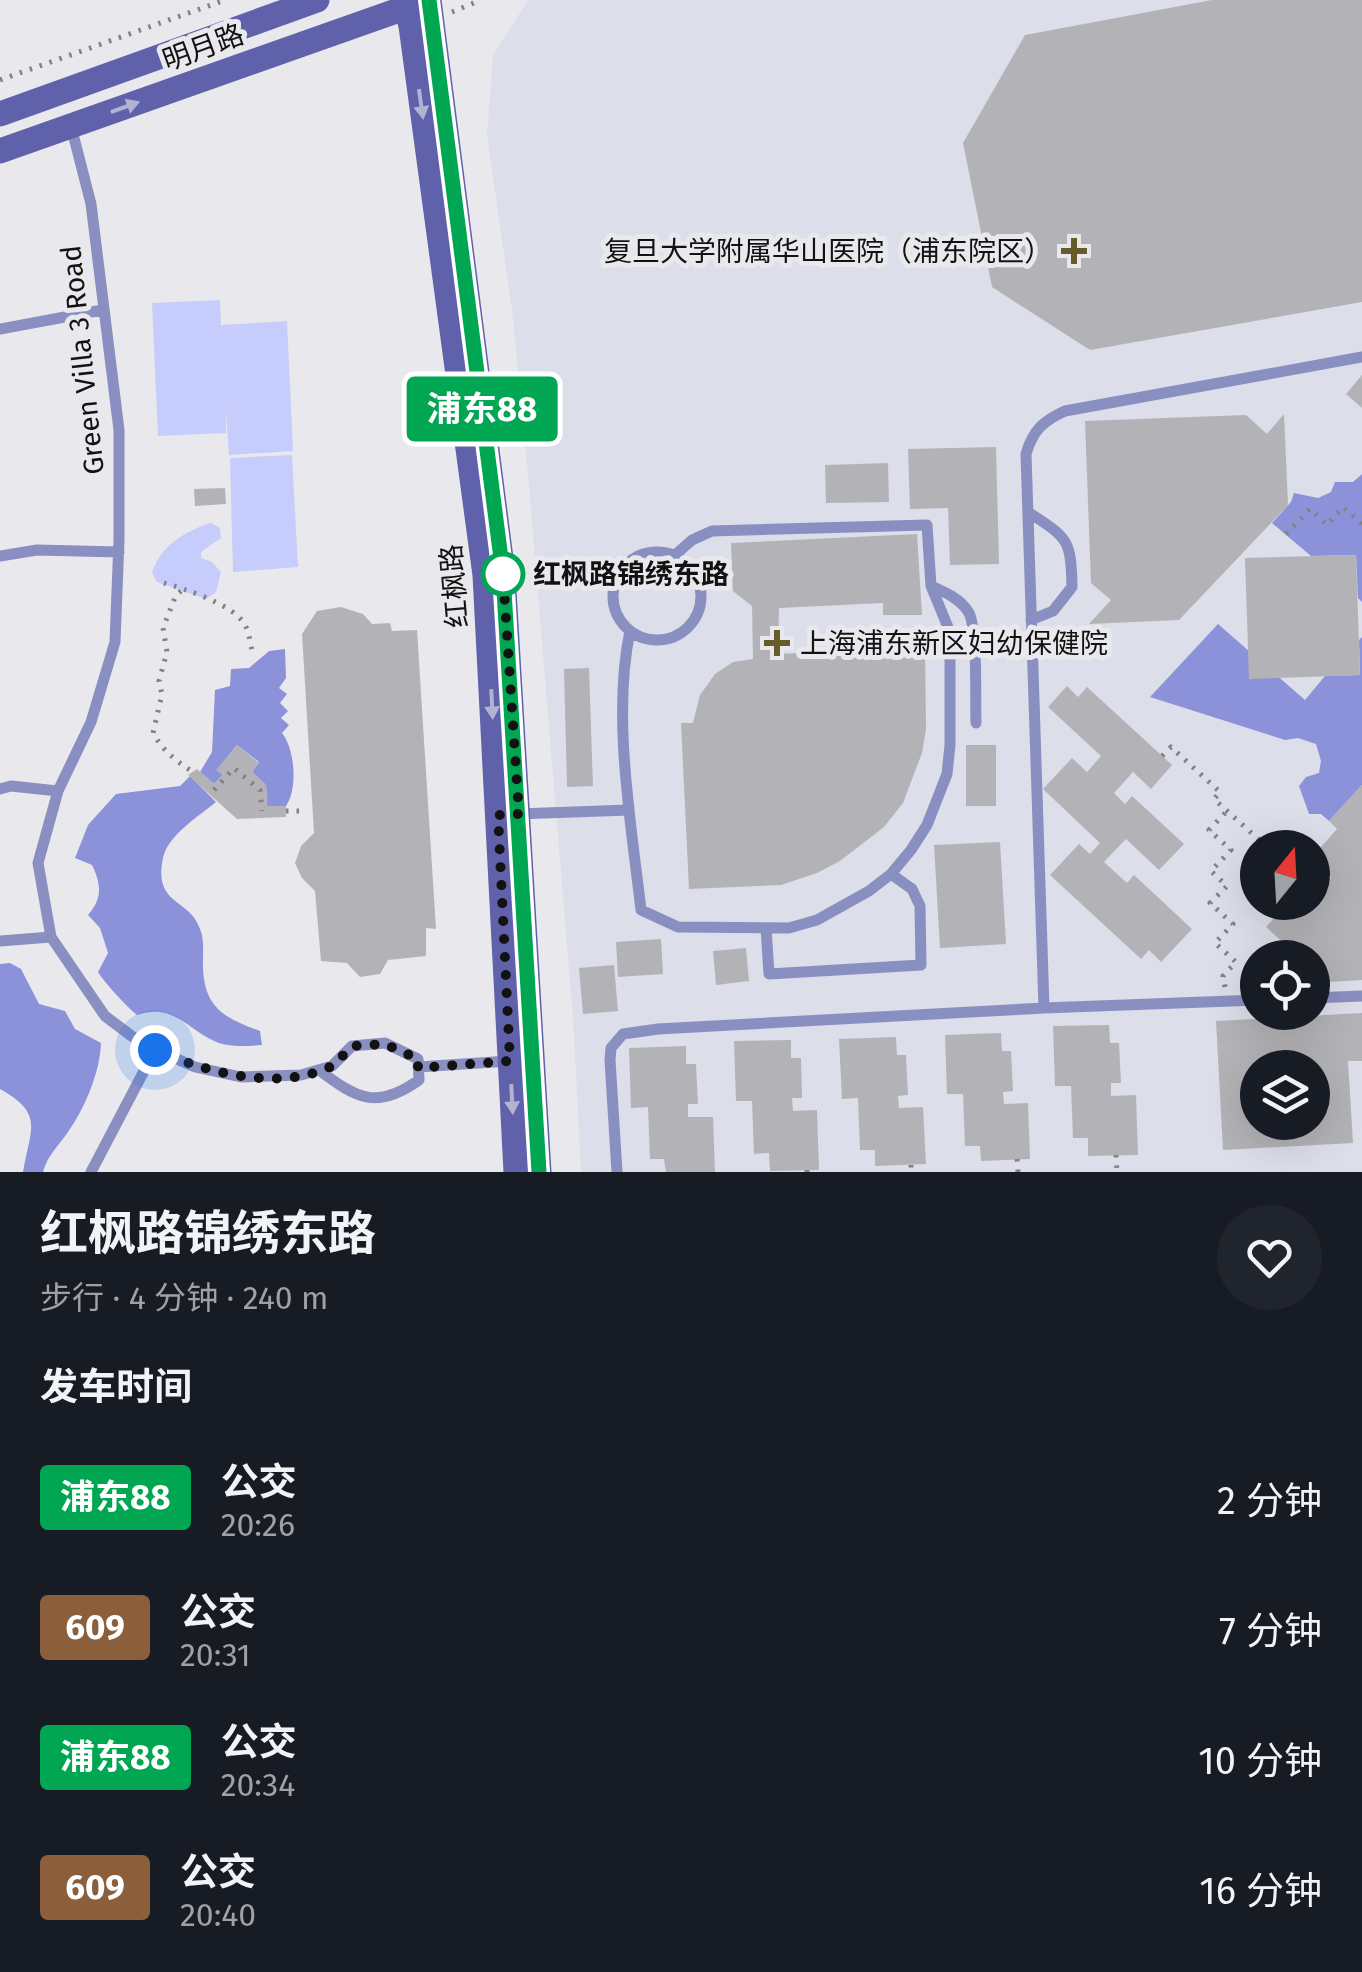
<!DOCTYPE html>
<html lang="zh">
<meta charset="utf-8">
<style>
:root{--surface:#171b24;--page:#20242c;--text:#f1f3f6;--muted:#9ea1a6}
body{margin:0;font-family:"Fira Sans","Noto Sans SC",sans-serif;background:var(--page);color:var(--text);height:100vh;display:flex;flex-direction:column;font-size:38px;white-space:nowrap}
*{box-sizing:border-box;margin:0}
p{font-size:32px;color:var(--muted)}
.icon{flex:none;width:55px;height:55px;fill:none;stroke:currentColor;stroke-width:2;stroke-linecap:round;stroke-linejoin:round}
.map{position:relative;height:1172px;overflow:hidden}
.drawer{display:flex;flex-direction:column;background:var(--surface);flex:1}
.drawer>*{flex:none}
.badge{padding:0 20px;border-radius:8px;font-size:35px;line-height:65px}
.needle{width:65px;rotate:18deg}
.controls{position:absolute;left:1240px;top:830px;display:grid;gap:20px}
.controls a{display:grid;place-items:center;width:90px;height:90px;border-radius:50%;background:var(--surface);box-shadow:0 10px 40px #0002;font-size:50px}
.you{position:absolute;width:50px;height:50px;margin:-25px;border:8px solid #fff;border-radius:50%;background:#1a73e8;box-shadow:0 0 0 15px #1a73e833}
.map>.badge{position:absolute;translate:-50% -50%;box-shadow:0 0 0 5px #fff}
h2{padding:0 40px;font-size:38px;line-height:90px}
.round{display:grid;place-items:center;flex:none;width:105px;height:105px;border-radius:52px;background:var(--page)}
.overview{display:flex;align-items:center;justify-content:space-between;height:170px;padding:0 40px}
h1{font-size:48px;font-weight:700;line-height:75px}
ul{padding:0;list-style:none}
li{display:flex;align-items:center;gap:30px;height:130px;padding:0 40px}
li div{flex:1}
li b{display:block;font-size:38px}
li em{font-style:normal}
li .badge{min-width:110px;font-weight:700;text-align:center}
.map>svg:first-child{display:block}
.built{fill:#dcdee9;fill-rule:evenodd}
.green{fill:#c6ccfb}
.water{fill:#8c92da}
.building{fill:#b3b3b7;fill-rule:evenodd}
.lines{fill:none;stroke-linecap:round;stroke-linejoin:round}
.path{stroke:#828284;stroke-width:5;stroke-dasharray:2.5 8;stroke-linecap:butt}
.lane{stroke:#8a8fc1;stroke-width:11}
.secondary{stroke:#5f62aa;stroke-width:25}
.oneway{fill:#b2b3d2}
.line-casing{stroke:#fff;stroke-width:22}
.line{stroke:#00a651;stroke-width:15}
.walk{stroke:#121213;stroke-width:10;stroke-dasharray:0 18}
.poi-dot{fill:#655c29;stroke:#e9e9ed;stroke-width:4}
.stop-dot{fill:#fff;stroke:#00a651;stroke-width:5}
.labels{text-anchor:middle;stroke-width:10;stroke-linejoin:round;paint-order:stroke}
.street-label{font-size:28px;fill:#121213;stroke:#e9e9ed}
.poi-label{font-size:28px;fill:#121213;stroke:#e9e9ed;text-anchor:end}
.stop-label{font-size:28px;font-weight:bold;fill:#121213;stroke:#e9e9ed;text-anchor:start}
</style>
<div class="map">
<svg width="1362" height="1172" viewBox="0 0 1362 1172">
<rect width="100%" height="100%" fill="#e9e9ed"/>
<path class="built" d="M528,0H1362V1172H581L573,1017L528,474L512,310L487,135L493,55ZM1258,848H1312V902H1258ZM1258,958H1312V1012H1258ZM1258,1068H1312V1122H1258Z"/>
<path class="green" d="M220,300L221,325L287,321L293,451L229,455L226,411V433L158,436L152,303Z
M292,455L298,567L233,572L230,458Z
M211,523L220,528L221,538L201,552V558L212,562L221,572L216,592L206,599L157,582L152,573C160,546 185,531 211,523Z"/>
<path class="water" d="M1362,474V602L1358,598L1356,555L1311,556L1272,523L1291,502L1294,493L1318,498L1331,492L1335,482H1353Z
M1218,624L1305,700L1325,676L1360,675L1359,640L1362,637V785L1329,821L1321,814H1309L1299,786L1306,777L1319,773L1321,761L1316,744L1298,738L1285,740L1150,697Z
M285,649L286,678L279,688L287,694L280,703L288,711L281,718L289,725L282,733C295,749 298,789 286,806H267L266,785L252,772L259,762L237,745L217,770L223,775L214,784L200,772L212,752L215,690L230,686L231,669L249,668L269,651Z
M190,776L216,802C199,816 168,835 163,858C153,906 189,897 200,929C204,938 203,950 203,960C202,1004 220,1017 260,1031L262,1045C246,1046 227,1048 212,1040C184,1026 172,1003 137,1015C128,1008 104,982 98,972L108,953L100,928L88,915C103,898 101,884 92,865L75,858L88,825L116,794L180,786Z
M10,963L21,969L39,1004L65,1011L75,1029L101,1043C100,1072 85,1108 68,1132C58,1147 48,1154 43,1172H23C30,1129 45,1114 0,1089V964Z"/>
<path class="building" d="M1212,0H1362V302L1090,350L992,287L963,143L1025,35Z
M1362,375V408L1346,394Z
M1284,414L1288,505L1179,620L1089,624L1111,600L1091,583L1085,421L1246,415L1267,434Z
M996,447L999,564L950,565L948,508L910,509L908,449Z
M888,463L889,502L826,503L825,465Z
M225,488L226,504L195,506L194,489Z
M917,534L922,615H883V603L779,608L778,654L925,647L926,729L922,753L903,803L884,827L840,861L817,873L781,885L689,889L681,723H693L700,695L715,674L733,662L753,659L752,606L733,591L731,543Z
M1356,555L1360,675L1249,679L1245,558Z
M341,607L363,614L372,624L390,623L392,631L417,630L436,929L426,928V956L388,960L380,974L360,977L347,963L321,961L315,891L302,878L295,863L301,846L314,833L302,634L317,611Z
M589,668L593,786L567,787L564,669Z
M1067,686L1078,697L1087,687L1172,765L1151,789L1133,772L1114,793L1125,804L1132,796L1184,844L1159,870L1126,839L1104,862L1127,883L1134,875L1192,929L1161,962L1149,950L1141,959L1050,875L1079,844L1090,854L1100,843L1043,789L1072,758L1087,772L1101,756L1048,707Z
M237,745L259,763L252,772L266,785L267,806H286V817L237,819L188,775L197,769L214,784L223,775L216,770Z
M966,745H996V806H966Z
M1362,785V980L1328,982L1312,968V958H1300L1266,927L1288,902H1312V888L1317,892L1331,877L1312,857L1337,829L1329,821Z
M1000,842L1006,944L940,948L934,845Z
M661,939L663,974L618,977L616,942Z
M746,948L749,981L716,985L713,951Z
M614,965L618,1011L583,1014L579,968Z
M1362,1013V1061H1348L1353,1143L1223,1150L1216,1021ZM1258,1068H1312V1122H1258Z
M1109,1025L1110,1043H1119L1121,1083H1111V1096L1136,1095L1138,1155L1088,1156V1138H1073L1071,1086H1055L1053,1026Z
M1001,1033L1002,1051H1011L1013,1091L1003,1092L1004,1104L1028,1103L1030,1159L981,1161L980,1146H965L963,1094H947L945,1035Z
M896,1037L897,1055H906L908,1095L898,1096L899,1108L923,1107L926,1164L875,1166V1150H860L858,1098L842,1099L839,1039Z
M791,1040V1058H801L802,1098H792L793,1111L817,1110L819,1170L770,1171L769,1153L754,1154L752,1101H736L734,1041Z
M686,1046V1064H696L698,1104H688V1117H713L715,1172H666L664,1159H650L648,1107L631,1108L629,1048Z"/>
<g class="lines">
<path class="path" d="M452,12L481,0
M0,80L225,0
M1286,534L1310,509L1327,525L1343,507L1362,524
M164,583C185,589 235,605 245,625C249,632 250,642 252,650
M181,591L176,595L163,628L167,652L159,681L162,694L153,733C163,751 176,761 193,772
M1162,756L1171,747L1220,792L1214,799L1268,848
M214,790L234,768L260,790L262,811
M286,811H299
M1225,987L1223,976L1236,962L1215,943L1233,924L1210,903L1227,886L1211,871L1231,850L1209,830L1227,811
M1116,1155L1117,1172
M1017,1159L1018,1172
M911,1165V1172
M807,1170V1172"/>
<path class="lane" d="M71,126L91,204L119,430V540L115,642L91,722L58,791L38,863L51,937L105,1016L141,1043L195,1067L241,1077L301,1075L332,1066L352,1046L385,1043L418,1059L419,1080C377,1110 357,1099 319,1070
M0,329L102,310
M1028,512C1068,538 1071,539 1072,587L1053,611L1031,620
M613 596a44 44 0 1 1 88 0a44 44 0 1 1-88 0Z
M0,556L37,550L119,552
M931,586C945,592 961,599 969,613C978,632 975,699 976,723
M630,631C612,715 631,823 641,910L678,927L789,928L817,920L869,891L891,874L911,850L927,825L947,774L950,745V632L931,586L927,525L712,531L692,540L675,555
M0,789L11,786L58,791
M517,814L629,810
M766,928L769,974L921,965L920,906L912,889L891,874
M0,941L51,937
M1312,998L1362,996
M1044,1008L1026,454C1033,430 1043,421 1065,411L1362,357
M418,1067L509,1061
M91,1172L155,1050
M617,1172L610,1060L611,1048L623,1034L658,1029L1044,1008L1258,1000"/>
<path class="secondary" d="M404,0L411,26L485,575L516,1172
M429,0L503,574L539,1172
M0,114L317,0
M0,151L419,3"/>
</g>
<defs><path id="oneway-solid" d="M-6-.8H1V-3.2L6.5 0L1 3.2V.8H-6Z" transform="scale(2.5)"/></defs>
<g class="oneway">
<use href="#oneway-solid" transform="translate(421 104) rotate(82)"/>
<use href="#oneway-solid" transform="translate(125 107) rotate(-20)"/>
<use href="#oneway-solid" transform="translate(492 704) rotate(87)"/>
<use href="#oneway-solid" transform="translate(512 1099) rotate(87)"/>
</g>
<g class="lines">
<g class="line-casing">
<path id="line" d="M429,0L503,574L539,1172"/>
</g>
<use href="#line" class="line"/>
<path class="walk" d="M155,1050C206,1072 276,1092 330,1067C338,1063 345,1052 352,1046L385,1044L418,1059V1068L510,1061L498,815L519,814L503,574"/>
</g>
<g class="poi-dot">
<path d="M1069 236h10v10h10v10h-10v10h-10v-10h-10v-10h10z"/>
<path d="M772 628h10v10h10v10h-10v10h-10v-10h-10v-10h10z"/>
</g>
<circle class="stop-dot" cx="503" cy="574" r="20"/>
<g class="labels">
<g class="street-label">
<text transform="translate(203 47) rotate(-20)" y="10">明月路</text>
<text transform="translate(82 360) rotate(-96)" y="10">Green Villa 3 Road</text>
<text transform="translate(454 586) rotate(-95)" y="10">红枫路</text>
</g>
<g class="poi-label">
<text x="1052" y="261">复旦大学附属华山医院（浦东院区）</text>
<text x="800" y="653" text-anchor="start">上海浦东新区妇幼保健院</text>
</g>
<g class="stop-label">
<text x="533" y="584">红枫路锦绣东路</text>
</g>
</g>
</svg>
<div class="controls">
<a><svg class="needle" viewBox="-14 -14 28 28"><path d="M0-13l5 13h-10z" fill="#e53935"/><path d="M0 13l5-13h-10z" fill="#9ea1a6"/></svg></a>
<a><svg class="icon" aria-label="locate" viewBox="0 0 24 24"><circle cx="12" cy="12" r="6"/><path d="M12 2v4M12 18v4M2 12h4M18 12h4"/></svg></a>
<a><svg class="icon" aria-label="layers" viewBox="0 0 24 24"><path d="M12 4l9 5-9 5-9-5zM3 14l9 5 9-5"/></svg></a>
</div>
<div class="you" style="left:155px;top:1050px"></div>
<b class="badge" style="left:482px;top:409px;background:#00a651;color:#fff">浦东88</b>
</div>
<section class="drawer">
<div class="overview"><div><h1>红枫路锦绣东路</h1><p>步行 · 4 分钟 · 240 m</p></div><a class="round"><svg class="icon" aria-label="heart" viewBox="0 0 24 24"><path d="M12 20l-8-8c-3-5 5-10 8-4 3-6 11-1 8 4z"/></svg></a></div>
<h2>发车时间</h2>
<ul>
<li><span class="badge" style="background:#00a651;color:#fff">浦东88</span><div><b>公交</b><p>20:26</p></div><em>2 分钟</em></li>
<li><span class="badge" style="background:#8b5e3c;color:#fff">609</span><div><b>公交</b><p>20:31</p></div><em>7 分钟</em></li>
<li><span class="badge" style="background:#00a651;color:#fff">浦东88</span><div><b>公交</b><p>20:34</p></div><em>10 分钟</em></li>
<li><span class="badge" style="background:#8b5e3c;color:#fff">609</span><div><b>公交</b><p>20:40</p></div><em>16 分钟</em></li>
</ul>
</section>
